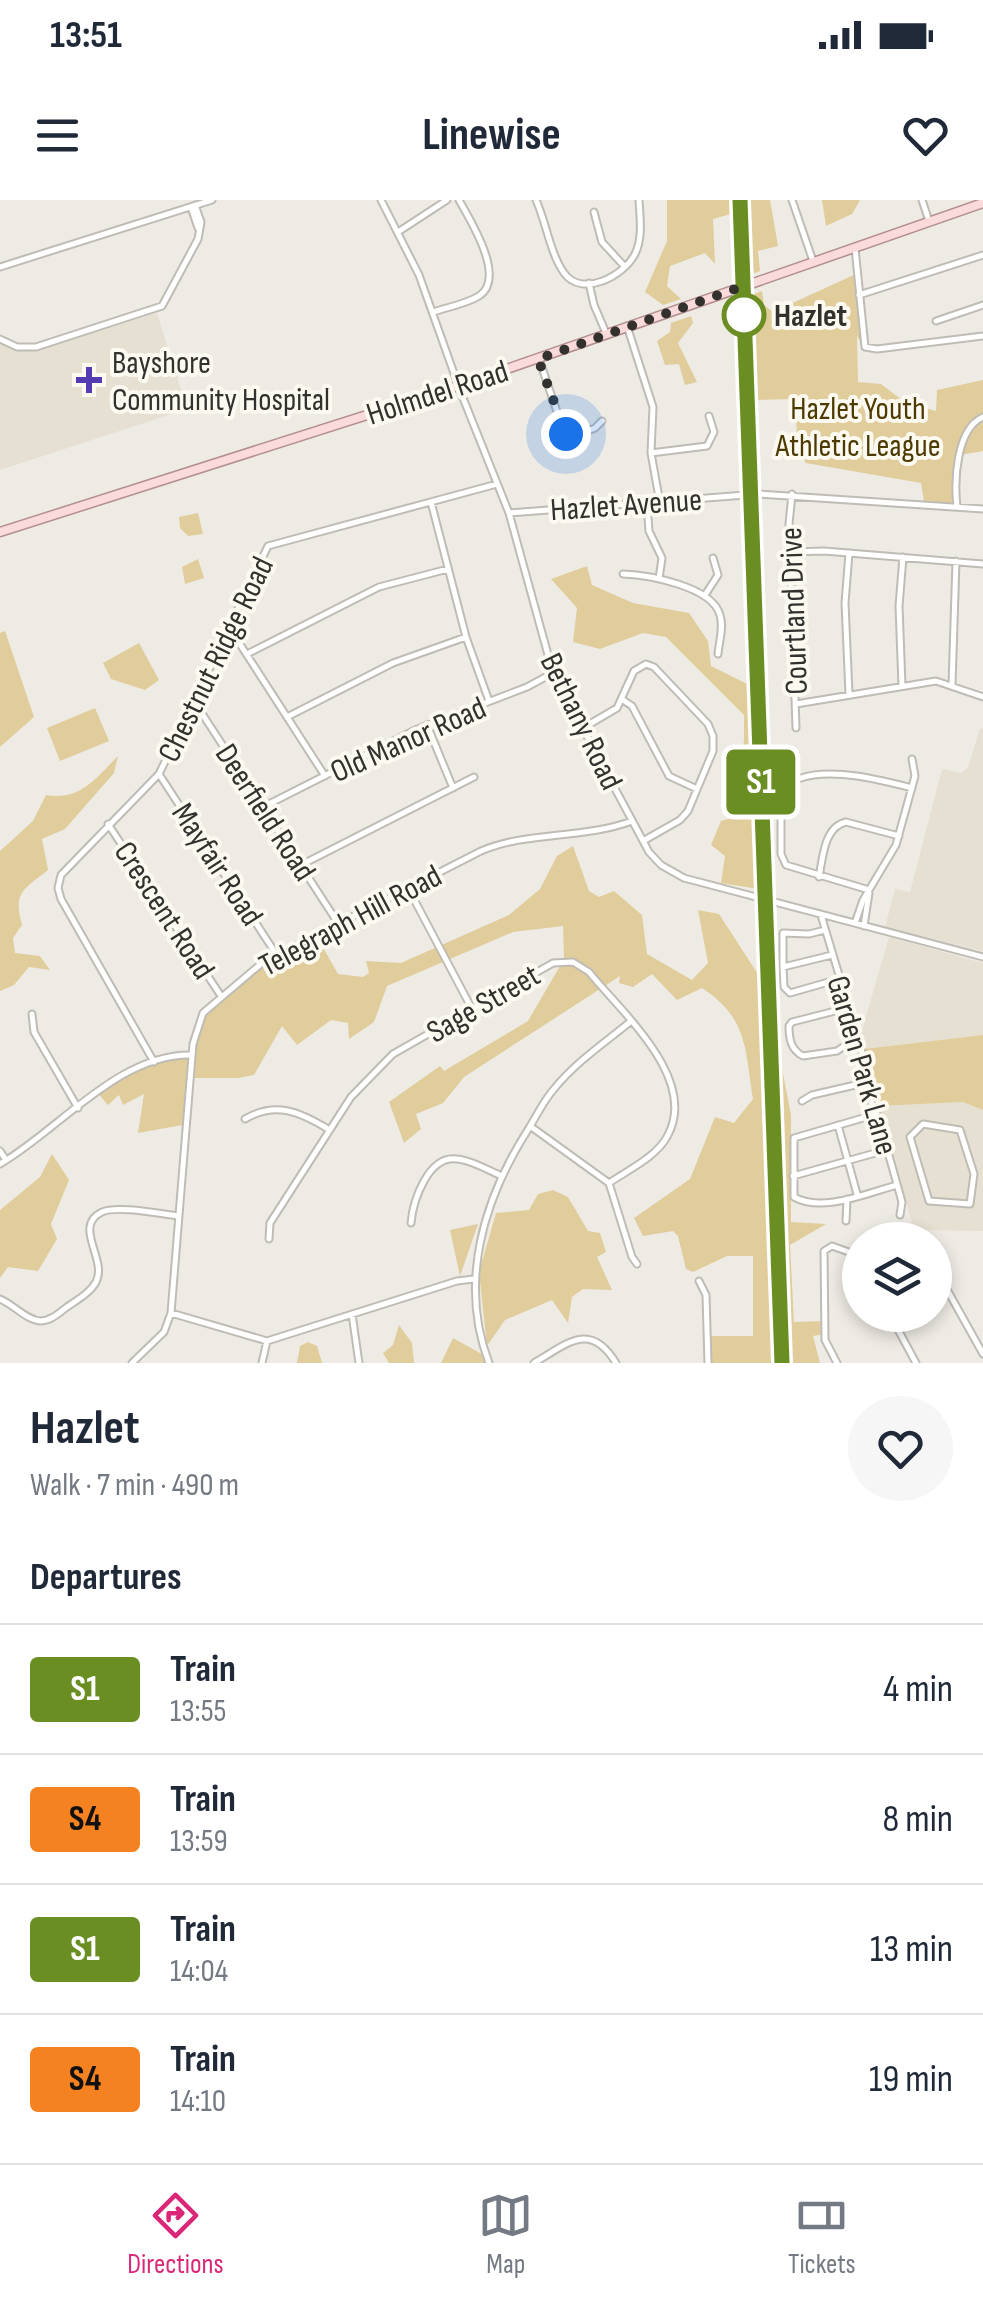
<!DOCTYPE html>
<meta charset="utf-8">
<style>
:root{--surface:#fff;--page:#f6f6f7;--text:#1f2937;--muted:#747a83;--line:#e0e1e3;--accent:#db2777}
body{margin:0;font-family:"Sofia Sans Condensed",sans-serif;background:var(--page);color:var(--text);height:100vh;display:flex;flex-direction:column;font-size:38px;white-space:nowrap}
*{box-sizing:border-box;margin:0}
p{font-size:32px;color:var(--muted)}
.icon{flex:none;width:55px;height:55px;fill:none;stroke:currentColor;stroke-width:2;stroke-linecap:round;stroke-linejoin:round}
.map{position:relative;height:1163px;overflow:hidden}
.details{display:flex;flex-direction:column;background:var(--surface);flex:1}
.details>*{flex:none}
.badge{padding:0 20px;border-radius:8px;font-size:35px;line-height:65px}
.buttons{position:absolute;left:842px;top:1022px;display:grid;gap:20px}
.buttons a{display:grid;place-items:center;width:110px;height:110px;border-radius:50%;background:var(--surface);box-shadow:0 5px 15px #0003;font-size:50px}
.you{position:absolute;width:50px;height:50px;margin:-25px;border:8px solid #fff;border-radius:50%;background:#1a73e8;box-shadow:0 0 0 15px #1a73e833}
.map>.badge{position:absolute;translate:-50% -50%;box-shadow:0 0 0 5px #fff}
h2{padding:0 30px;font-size:38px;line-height:90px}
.round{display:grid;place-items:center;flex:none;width:105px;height:105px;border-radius:52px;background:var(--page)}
.summary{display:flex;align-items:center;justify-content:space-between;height:170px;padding:0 30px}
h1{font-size:48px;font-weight:700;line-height:75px}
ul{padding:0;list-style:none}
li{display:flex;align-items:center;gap:30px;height:130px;padding:0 30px;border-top:2px solid var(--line)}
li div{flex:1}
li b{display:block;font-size:38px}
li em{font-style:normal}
li .badge{min-width:110px;font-weight:700;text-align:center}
.status{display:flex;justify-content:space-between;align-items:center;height:70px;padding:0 50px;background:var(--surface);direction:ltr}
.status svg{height:28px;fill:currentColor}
header{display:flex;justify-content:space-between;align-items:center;height:130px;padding:0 30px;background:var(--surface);font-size:45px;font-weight:700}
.menu{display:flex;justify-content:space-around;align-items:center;height:140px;border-top:2px solid var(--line);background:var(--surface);font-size:28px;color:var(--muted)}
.menu a{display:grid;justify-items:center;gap:5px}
.menu .active{color:var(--accent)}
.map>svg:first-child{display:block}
.built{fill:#e5e0d1}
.green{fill:#e1cd9b}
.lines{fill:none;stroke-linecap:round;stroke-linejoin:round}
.minor-casing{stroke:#bebcb4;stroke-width:9}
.major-casing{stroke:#b38f8f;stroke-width:11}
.minor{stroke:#fff;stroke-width:5}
.major{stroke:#fbdadb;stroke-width:8}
.rail-casing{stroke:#5d5c58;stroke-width:6}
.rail{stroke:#fcf9f1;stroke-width:2.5;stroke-dasharray:8;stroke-linecap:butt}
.line-casing{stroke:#fff;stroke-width:22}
.line{stroke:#6b8e23;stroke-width:15}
.walk{stroke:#32312e;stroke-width:10;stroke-dasharray:0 18}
.stop-dot{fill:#fff;stroke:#6b8e23;stroke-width:5}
.poi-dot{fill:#533bb2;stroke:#fcf9f1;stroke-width:4}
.labels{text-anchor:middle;stroke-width:8;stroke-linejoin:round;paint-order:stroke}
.stop-label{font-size:32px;font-weight:bold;fill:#32312e;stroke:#fcf9f1;text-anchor:start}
.poi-label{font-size:32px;fill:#32312e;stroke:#fcf9f1;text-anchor:start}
.street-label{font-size:32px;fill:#32312e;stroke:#fcf9f1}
.park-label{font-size:32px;fill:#4d3a01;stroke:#fcf9f1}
</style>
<div class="status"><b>13:51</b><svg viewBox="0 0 49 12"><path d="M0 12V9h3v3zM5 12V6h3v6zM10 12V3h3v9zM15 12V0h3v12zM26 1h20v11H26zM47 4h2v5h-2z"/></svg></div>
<header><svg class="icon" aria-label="menu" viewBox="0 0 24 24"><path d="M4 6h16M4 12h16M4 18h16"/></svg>Linewise<svg class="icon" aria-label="heart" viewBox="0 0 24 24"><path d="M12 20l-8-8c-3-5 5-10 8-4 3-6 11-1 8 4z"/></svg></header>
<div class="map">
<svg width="983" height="1163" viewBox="0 0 983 1163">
<rect width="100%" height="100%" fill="#eeebe4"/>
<path class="built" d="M157,113L187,209L0,270V142L18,150L46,148Z
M980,528L983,529V751L885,727L895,689L910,692L942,569L961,573L968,567Z
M889,737L983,763V835L864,849L860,837Z
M963,902L983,910V1031L914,1030L879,906Z"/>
<path class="green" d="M667,0H770L778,46L758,51L760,71L753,74L749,9L713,19L715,64L705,53L670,66L667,86L681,99L663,105L645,92L667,41Z
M822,0H860L852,14L826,26Z
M858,73L863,148L857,135L858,182L881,184L906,203L936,211L937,190L983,180V251L960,255L953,304L924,301L921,283L806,263L797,249L796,199L756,200L754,94L762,91L764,105L773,112Z
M691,116L693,123L678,143L697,182L685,185L679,164L665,165L657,141L670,132L671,123Z
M198,313L203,334L188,336L180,328L179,317Z
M198,359L204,378L185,384L182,367Z
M587,366L592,385L633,403L689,413L708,441L711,466L751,486L758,689L721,683L725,656L711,645L721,621L744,615L748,598L727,592L744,542V515L666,437L643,433L600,449L573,442L577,408L551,379Z
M5,431L34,517L0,547V433Z
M139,443L159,480L145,490L111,479L103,463Z
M95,508L109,541L60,561L47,528Z
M118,556L114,573L65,629L42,639L48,670C23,690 13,692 22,725L13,738L15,753L40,756L50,770L29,767L14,785L0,791V651L33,621L46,595C80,601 95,579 118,556Z
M573,646L589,691L599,697L614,691L642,715L647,754L692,780L708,763L698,710L719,714L763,782L770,1000L782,978L780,858L791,915V1022L826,1024L790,1045L794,1122L824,1121L825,1134L813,1136L820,1163H706L708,1136H753V1056H727L693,1072L686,1069L678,1036L673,1031L643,1036L634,1018L690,979L715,917L734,923L753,899C745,849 748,818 702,788L677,800L652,774L633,787L619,783L620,776L464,877L443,903L416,914L421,929L404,943L389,902L440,866L444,871L528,821L564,759L563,726L513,732L387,786L374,822L349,839L348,823L331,820L297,845L282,826L254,875L238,878H191L188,924L138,933L144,894L123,905L119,895L108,905L97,892L141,865L193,852L210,805L270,758L316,735L338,774L363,777L369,773L366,761L401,763L509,715L540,689L557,656Z
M983,835V910L963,902L879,906L864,849Z
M52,954L69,980L51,1024L57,1039L38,1071L8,1067L0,1078V1010L40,977Z
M553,990L568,997L588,1031L600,1033L606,1052L597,1057L612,1090L583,1089L572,1097L568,1123L552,1100L505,1120L487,1146L479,1072L496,1013L529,1010L538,994Z
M478,1024L460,1076L450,1030Z
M399,1125L412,1143L414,1163H389L383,1153L393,1145Z
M453,1138L489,1158L491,1163H441Z
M308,1142L317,1146L322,1163H297L300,1146Z"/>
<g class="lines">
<g class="minor-casing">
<path id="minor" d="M381,0L419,75L461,193L509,313L553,473L649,652L661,665L684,678L983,757
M536,0C546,22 550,53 564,73C582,98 624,76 635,54C643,38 640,18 639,0
M792,0L813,61
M922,0L929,21
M191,7L198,28
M594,12L602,42L625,67
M398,32L447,0
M855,48L865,147L877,149L983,136
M0,67L212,0
M589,83L594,105L606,133
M859,95L983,55
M433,112C448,107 466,104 479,96C507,78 470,20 459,0
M936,121L983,105
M627,126L653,207L651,253L660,303
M0,139L17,147H36L162,106L198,39L201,22L195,5
M539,159L564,232L575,236L595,228L602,221
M651,253L707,246L714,232L709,216
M792,294L789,324L796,528
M431,302L466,437L489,501
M647,304L649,331L662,358L659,379
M957,307C954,281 956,229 983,217
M509,313L759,294L983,309
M790,352L824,351L983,364
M623,374C648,375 712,386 720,415C724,428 719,441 718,454
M705,395L718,375L713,358
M227,431L236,438L325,576
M247,454L379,387L448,369
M952,485L956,361
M902,486L899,406L903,357
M849,494L845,403L849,353
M623,500L632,506L669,576L697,589
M191,504L201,512L338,723
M796,504L936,481L983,497
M287,517L393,463L466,437
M427,525L453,588
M583,528L617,508L634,471L646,464L654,467L708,524L713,536V551L688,611L680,620L643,641
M159,574L276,754
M263,607L415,530L527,487L553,473
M108,624L221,796
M301,665L474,577
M819,677C823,657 824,627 846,622L899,636
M408,688L472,809
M869,690L786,665L781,654V591C806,560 878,579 912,588
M821,715L861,848C864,861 861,875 865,887C881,924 891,963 902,1002L900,1015
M855,723L863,700L896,645L915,576L912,559
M864,726L869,693
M832,755L783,767L784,787L790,793L839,779
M783,766V733L809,734L825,730
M847,808L792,822L789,826C789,839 791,850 803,856L837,851L856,838
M32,814L34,832L78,908
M154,862L61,699L58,688L61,675L159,574L268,346L497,284
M802,901L812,895L864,883
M877,914L794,938V997C822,1013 867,993 897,985
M245,919C276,901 300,912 328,929
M923,924L960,930L974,974L970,1004L929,1001L910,937Z
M838,925L857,994
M530,926L609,983L632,1057L637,1064
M0,951L6,960
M0,964C59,930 119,853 192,855
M793,976L886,950
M846,1021L847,999
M411,1023C413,1001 428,955 457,959C472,960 489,971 502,976
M269,1039L270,1023L351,897L393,854L553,763L573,762L589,772C622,813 698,878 668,935C657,957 628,970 609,983
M935,1068L983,1154
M699,1081L706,1095L708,1163
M0,1099C13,1104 26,1120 40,1121C51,1121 59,1113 67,1107C77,1100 90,1093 96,1082C108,1060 72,1026 102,1012C117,1005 161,1014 179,1016
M171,1113L267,1141L457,1081L474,1079
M352,1114L359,1163
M894,1115L895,1124L916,1163
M132,1163L164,1132L171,1113L193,844L203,813L262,763L481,651C528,631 584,639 632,621
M262,1163L267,1141
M489,1163C458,1082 484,998 529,928C537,915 544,900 554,889C575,863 604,843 630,822
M534,1163C567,1144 590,1120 616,1163
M837,1163L825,1140L824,1051L832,1046L860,1056"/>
</g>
<g class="major-casing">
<path id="major" d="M0,332L458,186L983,3"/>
</g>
<use href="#minor" class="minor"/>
<use href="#major" class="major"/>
<g class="rail-casing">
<path id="rail" d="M743,0L785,1163"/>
</g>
<use href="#rail" class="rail"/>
</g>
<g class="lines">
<g class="line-casing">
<path id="line" d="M740,0L782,1163"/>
</g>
<use href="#line" class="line"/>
<path class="walk" d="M566,234L538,159L738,88L744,115"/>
</g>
<circle class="stop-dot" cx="744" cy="115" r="20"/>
<path class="poi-dot" d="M84 165h10v10h10v10h-10v10h-10v-10h-10v-10h10z"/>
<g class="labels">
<g class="stop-label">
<text x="774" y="126">Hazlet</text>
</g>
<g class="poi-label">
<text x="112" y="173">Bayshore<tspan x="112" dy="37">Community Hospital</tspan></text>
</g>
<g class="street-label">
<text transform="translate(437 192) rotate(-18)" y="11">Holmdel Road</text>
<text transform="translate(626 304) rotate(-4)" y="11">Hazlet Avenue</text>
<text transform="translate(793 411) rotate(-92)" y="11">Courtland Drive</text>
<text transform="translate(215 459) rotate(-64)" y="11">Chestnut Ridge Road</text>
<text transform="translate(582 521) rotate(64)" y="11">Bethany Road</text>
<text transform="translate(408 539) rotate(-24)" y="11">Old Manor Road</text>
<text transform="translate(266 612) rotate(57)" y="11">Deerfield Road</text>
<text transform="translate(218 664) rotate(57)" y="11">Mayfair Road</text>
<text transform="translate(165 710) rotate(57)" y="11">Crescent Road</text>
<text transform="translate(350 720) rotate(-28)" y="11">Telegraph Hill Road</text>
<text transform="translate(483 803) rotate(-30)" y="11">Sage Street</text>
<text transform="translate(863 865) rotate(74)" y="11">Garden Park Lane</text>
</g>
<g class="park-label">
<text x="858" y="219">Hazlet Youth<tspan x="858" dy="37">Athletic League</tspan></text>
</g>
</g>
</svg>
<div class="buttons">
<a><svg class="icon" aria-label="layers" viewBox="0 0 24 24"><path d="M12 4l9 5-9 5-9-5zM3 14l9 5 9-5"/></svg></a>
</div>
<div class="you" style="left:566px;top:234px"></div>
<b class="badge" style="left:761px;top:582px;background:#6b8e23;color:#fff">S1</b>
</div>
<section class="details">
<div class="summary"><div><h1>Hazlet</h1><p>Walk · 7 min · 490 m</p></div><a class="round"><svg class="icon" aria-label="heart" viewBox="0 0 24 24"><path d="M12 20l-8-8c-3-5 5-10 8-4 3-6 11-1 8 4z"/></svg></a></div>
<h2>Departures</h2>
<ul>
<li><span class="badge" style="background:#6b8e23;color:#fff">S1</span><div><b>Train</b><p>13:55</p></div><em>4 min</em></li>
<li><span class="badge" style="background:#f58220;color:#111">S4</span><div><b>Train</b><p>13:59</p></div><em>8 min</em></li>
<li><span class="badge" style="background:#6b8e23;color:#fff">S1</span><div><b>Train</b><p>14:04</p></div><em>13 min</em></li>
<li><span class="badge" style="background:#f58220;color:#111">S4</span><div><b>Train</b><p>14:10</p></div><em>19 min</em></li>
</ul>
</section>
<nav class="menu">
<a class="active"><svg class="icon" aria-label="directions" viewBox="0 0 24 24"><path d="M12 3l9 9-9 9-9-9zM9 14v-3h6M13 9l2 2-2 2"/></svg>Directions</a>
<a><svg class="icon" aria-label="map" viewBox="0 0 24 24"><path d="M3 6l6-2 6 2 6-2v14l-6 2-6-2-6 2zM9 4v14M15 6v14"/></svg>Map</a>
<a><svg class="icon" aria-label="tickets" viewBox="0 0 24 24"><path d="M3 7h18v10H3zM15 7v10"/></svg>Tickets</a>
</nav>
